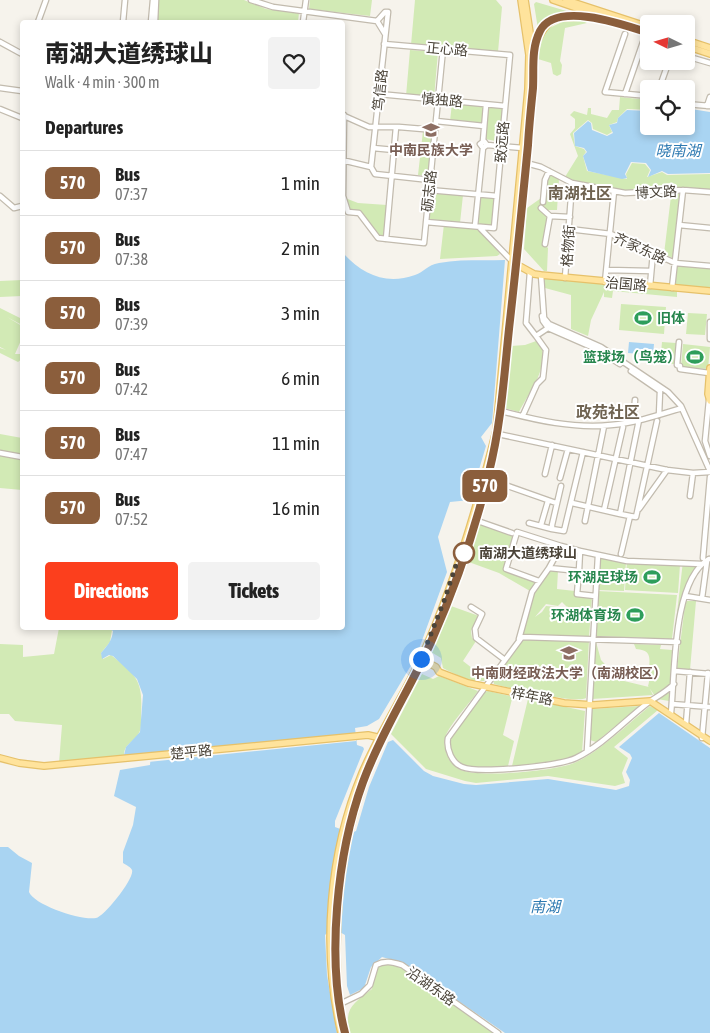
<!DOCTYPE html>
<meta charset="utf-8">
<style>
:root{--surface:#fff;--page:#f2f2f2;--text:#222;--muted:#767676;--line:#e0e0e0;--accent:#fc3f1d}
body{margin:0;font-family:"Asap Condensed","Noto Sans SC",sans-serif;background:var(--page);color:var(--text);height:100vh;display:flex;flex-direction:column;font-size:19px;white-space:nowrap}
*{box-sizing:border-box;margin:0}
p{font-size:16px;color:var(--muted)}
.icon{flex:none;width:28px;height:28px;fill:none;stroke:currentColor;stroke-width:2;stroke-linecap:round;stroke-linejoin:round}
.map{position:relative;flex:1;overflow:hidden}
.details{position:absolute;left:20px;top:20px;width:325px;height:610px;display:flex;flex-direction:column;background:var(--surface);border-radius:5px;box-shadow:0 2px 8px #0003}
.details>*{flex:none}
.badge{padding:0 10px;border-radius:8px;font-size:18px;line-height:32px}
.needle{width:32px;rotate:275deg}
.buttons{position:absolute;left:640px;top:15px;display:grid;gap:10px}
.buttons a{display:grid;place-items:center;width:55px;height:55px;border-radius:5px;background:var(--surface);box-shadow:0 2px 8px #0003;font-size:25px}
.you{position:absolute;width:25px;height:25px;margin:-12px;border:4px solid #fff;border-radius:50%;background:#1a73e8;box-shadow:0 0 0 8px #1a73e833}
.map>.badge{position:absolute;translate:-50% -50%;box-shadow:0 0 0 2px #fff}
h2{padding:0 25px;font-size:19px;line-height:45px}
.round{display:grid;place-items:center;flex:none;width:52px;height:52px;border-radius:5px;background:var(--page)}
.headline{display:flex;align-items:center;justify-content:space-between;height:85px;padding:0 25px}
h1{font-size:24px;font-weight:800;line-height:38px}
.cta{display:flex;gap:10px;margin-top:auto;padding:10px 25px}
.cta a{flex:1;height:58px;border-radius:5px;background:var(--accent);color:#fff;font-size:20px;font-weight:800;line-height:58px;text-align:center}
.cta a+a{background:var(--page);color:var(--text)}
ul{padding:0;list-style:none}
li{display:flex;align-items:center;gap:15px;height:65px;padding:0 25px;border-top:1px solid var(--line)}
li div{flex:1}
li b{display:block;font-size:19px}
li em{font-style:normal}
li .badge{min-width:55px;font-weight:700;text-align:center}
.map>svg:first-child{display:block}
.green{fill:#d2eab5}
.water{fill:#a9d4f2}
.pier{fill:#f6f3ec}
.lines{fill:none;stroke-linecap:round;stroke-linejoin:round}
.minor-casing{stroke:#c2bbae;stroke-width:7}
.major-casing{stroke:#e6c16a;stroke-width:8}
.minor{stroke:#fff;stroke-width:4.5}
.major{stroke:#ffe39c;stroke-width:5.5}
.line-casing{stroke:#fff;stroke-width:11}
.line{stroke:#8b5e3c;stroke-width:8}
.walk{stroke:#4b4439;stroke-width:5;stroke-dasharray:0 9}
.stop-dot{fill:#fff;stroke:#8b5e3c;stroke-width:2.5}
.labels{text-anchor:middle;stroke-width:4;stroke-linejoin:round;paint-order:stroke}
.street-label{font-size:14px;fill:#4b4439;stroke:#fff}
.education-label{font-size:14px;font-weight:bold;fill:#785e54;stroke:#fff}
.leisure-label{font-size:14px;font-weight:bold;fill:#27864d;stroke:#fff;text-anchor:end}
.stop-label{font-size:14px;font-weight:bold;fill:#4b4439;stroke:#fff;text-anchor:start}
.water-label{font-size:15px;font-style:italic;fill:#2e7ab2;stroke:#fff}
.quarter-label{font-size:16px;font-weight:bold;fill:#6e6250;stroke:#fff}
</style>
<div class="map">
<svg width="710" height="1033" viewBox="0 0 710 1033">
<rect width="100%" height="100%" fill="#f6f3ec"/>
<path class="green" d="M159,0H244L266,9L299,13L298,22H157Z
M310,0H372L370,16L309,9Z
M415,0H496L502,7L498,52L411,45Z
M536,2L580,15L556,17L538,29L534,4Z
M583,21L587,23L565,28L560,61L562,65L561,74L557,76L553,74L551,63L538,59L543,31L562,22Z
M410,50L438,52L434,98L406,96Z
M620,97L649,100V110L627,109L618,118L617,122L609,125L612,132L607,135L593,129L592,123L588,120L573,133L575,146L584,149L586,152L583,156L587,171L627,179L626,174L632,163L645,164L650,170L647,177L662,172L667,175L710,174V190C661,192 612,196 565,177L578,156L570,134L575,128V119L570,115L574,111L587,115L588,108H591V114L607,118L612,110H619Z
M452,103L485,106L483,124L450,121Z
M488,106L504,107L501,142L485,139Z
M423,131L433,132L429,176L418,175Z
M549,171L559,179L557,210H547L544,244L548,248L547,271H544L524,249L527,208L544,196Z
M431,192L463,195L460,223L429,220Z
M664,193H681L673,258L664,254L671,196H663Z
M480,196L495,198L493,227L477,225Z
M345,198L358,203L387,205L384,237H380L360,213L349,212Z
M444,224L479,228L500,254L497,256L440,259Z
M676,265L710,268V293L677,290V297L613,291L612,298L604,297V292L591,320L588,336L571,329V295L545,288L543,277L673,289Z
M22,280V296L0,297V281Z
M621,304L666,307L664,334L619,330Z
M0,308L22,319V325L7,317L22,326V338L15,354H22V359L18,362L0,353V348L6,350L0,347Z
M688,313L707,314L705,335L686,334Z
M539,340C552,365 530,390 519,412L504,408L511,346L525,345Z
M662,342L676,343L674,364L660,363Z
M683,344L710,347L708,369L681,367Z
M0,434L22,438V490L0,488Z
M477,521L515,533L504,570L537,582L530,591L499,573L466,561Z
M600,558L626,562L624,591L598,590Z
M627,561L680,565L678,593L625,590Z
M683,561L701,562L690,577L686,588L674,639Z
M549,570L558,571L557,589L575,591V595L592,597L591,610L567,607L562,602L558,606L546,604L535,617L542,612L546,606L557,607L562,612L567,608L591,611L589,637L521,636L533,592Z
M597,591L677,595L672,639L595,636Z
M687,601H696L690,670L677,669L685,605Z
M451,606L479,616L471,631L472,638L476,641L463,661L486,679L484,681C470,682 456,675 443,668L441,658L431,652Z
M59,628H108L112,630L110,642L101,653L103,659L111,655C137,675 143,681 141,714C141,720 142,728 139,733C134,742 124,744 124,755L59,763L62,725L15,721L9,714H0V644L23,645V657L54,654Z
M523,639L589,640L586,698C577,704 509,688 494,684L493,680Z
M596,642L601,660L620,680L649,687L653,695L592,699Z
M634,644L661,645L660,649L672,650L670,688L664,695L672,688L669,701L657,699L648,686C650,680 649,675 649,669C650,657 651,650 636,649Z
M422,674L433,679L439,676L478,691C470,703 448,726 445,738C443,750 449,765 461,770C479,778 555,771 574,763C597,754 629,723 650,706L658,710L614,747L628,758L622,773L625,783L615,786L548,776L476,783L465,781L426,769L391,734Z
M488,691L510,696L512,699L503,735L514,741L508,766C484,768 442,774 451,736L484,692Z
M528,699L585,711L582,752C562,766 534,764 512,766Z
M640,706L596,742L590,740L592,709Z
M384,963L399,966L494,1033H350C343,1008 354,1003 372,989L375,970Z"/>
<path class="water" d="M691,109L710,112V173L668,174L662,171L648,177L651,170L646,163L631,162L625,174L627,178L622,179L588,171L583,156L587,152L584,148L575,146L574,133L588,121L591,123L592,130L607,136L613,133L609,125L617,123L618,118L627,110L649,111V126H686V110Z
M343,253C363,275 386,285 415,275C424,272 427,265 439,263C460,259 483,261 505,260L492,423L481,437L486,446L470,500L450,502L438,537L447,572L416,657L379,719L367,726L355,728L357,745L363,747L364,749L335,821V827L351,833L356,831L369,787L388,742L393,740L424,771L433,776L464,784L476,785L548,779L616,790L629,786L630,780L626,772L632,758L630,754L619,747L659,713L710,748V1033H505L403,963L382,957L371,967L364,988L350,995L347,986L345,935C339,931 330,930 325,935L327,975L337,1033H0V847H8L19,856L32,863L29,892C34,905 82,921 96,918C104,917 135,878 132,870C131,867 126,865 123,863V852L133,825L136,807L114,796L120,770L150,765L151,754L124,755L126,747L140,732L143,695L137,679L113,656L109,655L102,659L101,653C107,646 112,641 113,631L108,628H342Z
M629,342L654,344L653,355L628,353Z"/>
<path class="pier" d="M356,734V741L148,762V756H122Z"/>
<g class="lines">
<g class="minor-casing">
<path id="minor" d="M251,0L273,7L377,21
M377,21L385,34
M377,21L385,12H388
M38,22L46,0
M123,22L125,0
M151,22L153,0
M155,22L156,0
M303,22L306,0
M625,34L605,92L649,96
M0,42L22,54
M384,44L510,55L494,228L426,222
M686,56L710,63
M0,88L22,91
M659,89L669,61
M379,94L505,106
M625,94L643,42
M686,104L710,106
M707,106L710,97
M0,109L22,118
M342,115L369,127H399L435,130
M344,115L343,196L348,212L359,213L378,238L424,243L443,49
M436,121L484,126
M483,141L486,105
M487,145L484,141L480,144L483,148L487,145L523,148
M373,148L394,150
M342,160L371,167L375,174L430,180
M526,163L541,167L572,183L625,193L683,190L710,192
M371,167L388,12
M429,190L497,196
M0,196L14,208L22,206
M543,202L545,180L549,171
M541,208L550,216L570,217
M679,225L710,228
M475,226L483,148
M479,227L512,261
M569,229L611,234L675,263L710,266
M386,239L396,127
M545,244L550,216
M607,270L651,271
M530,272L526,323L536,336
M541,275L544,318L549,324L601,347L668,392L681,406L710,471
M565,278L572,183
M605,282L614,191
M650,286L653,253
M672,288L683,190
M542,316L543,321L548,328L596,349L620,364
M710,322V339
M679,342L677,365L680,366V369L709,373
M631,371L660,391L659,415
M709,400L705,441L710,456
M501,411C536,420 574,429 611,425C635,423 659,415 682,408
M523,415L537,384L543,378L546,350L536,336L548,328
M628,422L634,412L635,400
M498,434L667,470L693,473L710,472
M0,453L22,457
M545,474L552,445
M560,478L568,449
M488,479L556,503
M561,486L552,525V529L564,531L583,452
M690,496L693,473
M572,503L620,514
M639,509L667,470
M604,510L623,427
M630,516L636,517L657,421
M475,520L512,533
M585,521L604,426
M529,523L552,529
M541,525L548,501
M561,546L580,551
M621,554L630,516L620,514L639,420
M703,558L710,477
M579,571L577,594L595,596
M539,581L506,569L517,532L561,546L549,568
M685,596L710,600
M702,598L707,561
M471,607L482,614L475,629L476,638L505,660L522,637L678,642
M519,639L532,592L549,568L579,571L580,551L627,561L702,564
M505,660L448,738C446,749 452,763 462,767C479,774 559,766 576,758C603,745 625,720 649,702C658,696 666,692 674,684
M675,671L710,674
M672,704L710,707
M671,713C675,675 672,580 709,559
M686,724L690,672
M702,738L708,673
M587,751L598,555
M340,1004L361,994L370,985L376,965C385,960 392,962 402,965L498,1033"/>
</g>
<g class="major-casing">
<path id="major" d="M553,0L649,33
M566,0L649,27
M686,40L710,48
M686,46L710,54
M534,50C547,11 560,18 596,17
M514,263L534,274L541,275L710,291
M516,269L533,77V52L525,0
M710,368L708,394L710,401
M463,556L487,481
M421,659L436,667L439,672L468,683L564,703L593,705L650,701L710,741
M0,758L19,763L44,766L368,735L381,738
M341,1033C321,948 329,853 362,773C379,733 403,697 421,658C454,586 477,508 496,431L528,89L529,55L521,0
M345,1033C338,1009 337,982 337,957C336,877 350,801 387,729"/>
</g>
<use href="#minor" class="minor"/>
<use href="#major" class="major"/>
</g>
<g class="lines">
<g class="line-casing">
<path id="line" d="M345,1033C326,960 337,853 363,782C381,733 410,689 431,642C454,590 476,527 489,472C501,425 504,377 509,329C516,268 522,207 528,145C529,126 531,107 533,88C534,68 531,49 540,31C556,0 625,25 649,33"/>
</g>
<use href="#line" class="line"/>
<path class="walk" d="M421,659L444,601L462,547L464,553"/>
</g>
<defs>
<g id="university-bare" transform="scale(1.35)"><path d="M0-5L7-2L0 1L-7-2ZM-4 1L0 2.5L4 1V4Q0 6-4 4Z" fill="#8d6e63" stroke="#fff" stroke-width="2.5" paint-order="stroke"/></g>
<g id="stadium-bare" transform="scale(1.35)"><path d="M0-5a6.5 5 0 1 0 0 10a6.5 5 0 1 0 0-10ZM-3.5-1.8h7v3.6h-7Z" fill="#2e9e5b" stroke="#fff" stroke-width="2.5" paint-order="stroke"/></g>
</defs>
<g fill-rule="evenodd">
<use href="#university-bare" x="431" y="130"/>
<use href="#stadium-bare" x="643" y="318"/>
<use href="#stadium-bare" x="695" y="357"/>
<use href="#stadium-bare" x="652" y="577"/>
<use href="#stadium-bare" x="635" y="615"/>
<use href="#university-bare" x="569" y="653"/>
</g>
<circle class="stop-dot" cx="464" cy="553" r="10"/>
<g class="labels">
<g class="street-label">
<text transform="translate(447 49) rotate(5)" y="5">正心路</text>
<text transform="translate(380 90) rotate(-84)" y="5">笃信路</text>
<text transform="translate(442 100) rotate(5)" y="5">慎独路</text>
<text transform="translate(502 142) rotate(-85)" y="5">致远路</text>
<text transform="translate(429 191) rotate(-84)" y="5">砺志路</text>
<text transform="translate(656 192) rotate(-3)" y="5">博文路</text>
<text transform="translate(568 246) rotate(-86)" y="5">格物街</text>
<text transform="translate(640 248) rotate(24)" y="5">齐家东路</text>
<text transform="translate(626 284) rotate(5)" y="5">治国路</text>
<text transform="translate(532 696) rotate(11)" y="5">梓年路</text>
<text transform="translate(191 752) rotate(-6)" y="5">楚平路</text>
<text transform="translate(431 986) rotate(35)" y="5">沿湖东路</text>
</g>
<g class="education-label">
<text x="431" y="155">中南民族大学</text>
<text x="569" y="678">中南财经政法大学（南湖校区）</text>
</g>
<g class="leisure-label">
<text x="657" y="323" text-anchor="start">旧体</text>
<text x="681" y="362">篮球场（鸟笼）</text>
<text x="638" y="582">环湖足球场</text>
<text x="621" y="620">环湖体育场</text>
</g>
<g class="stop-label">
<text x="479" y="558">南湖大道绣球山</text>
</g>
<g class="water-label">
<text x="678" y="156">晓南湖</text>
<text x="545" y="912">南湖</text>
</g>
<g class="quarter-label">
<text x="580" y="199">南湖社区</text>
<text x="608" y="418">政苑社区</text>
</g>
</g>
</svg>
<div class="buttons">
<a><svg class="needle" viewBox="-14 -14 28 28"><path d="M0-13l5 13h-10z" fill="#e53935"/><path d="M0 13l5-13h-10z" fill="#767676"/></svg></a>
<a><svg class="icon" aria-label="locate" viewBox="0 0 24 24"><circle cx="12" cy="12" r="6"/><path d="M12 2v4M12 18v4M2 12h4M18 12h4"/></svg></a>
</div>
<div class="you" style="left:421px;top:659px"></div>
<b class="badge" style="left:485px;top:486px;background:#8b5e3c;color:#fff">570</b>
<section class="details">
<div class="headline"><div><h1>南湖大道绣球山</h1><p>Walk · 4 min · 300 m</p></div><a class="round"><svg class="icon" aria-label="heart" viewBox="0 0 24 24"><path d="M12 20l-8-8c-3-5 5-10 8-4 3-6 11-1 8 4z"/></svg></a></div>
<h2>Departures</h2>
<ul>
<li><span class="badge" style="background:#8b5e3c;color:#fff">570</span><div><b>Bus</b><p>07:37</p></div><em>1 min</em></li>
<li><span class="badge" style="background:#8b5e3c;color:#fff">570</span><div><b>Bus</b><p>07:38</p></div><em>2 min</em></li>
<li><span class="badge" style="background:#8b5e3c;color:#fff">570</span><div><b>Bus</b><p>07:39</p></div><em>3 min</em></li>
<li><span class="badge" style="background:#8b5e3c;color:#fff">570</span><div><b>Bus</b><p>07:42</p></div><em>6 min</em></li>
<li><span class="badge" style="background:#8b5e3c;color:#fff">570</span><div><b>Bus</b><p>07:47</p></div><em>11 min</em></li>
<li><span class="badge" style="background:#8b5e3c;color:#fff">570</span><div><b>Bus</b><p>07:52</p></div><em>16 min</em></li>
</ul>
<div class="cta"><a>Directions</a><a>Tickets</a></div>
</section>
</div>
